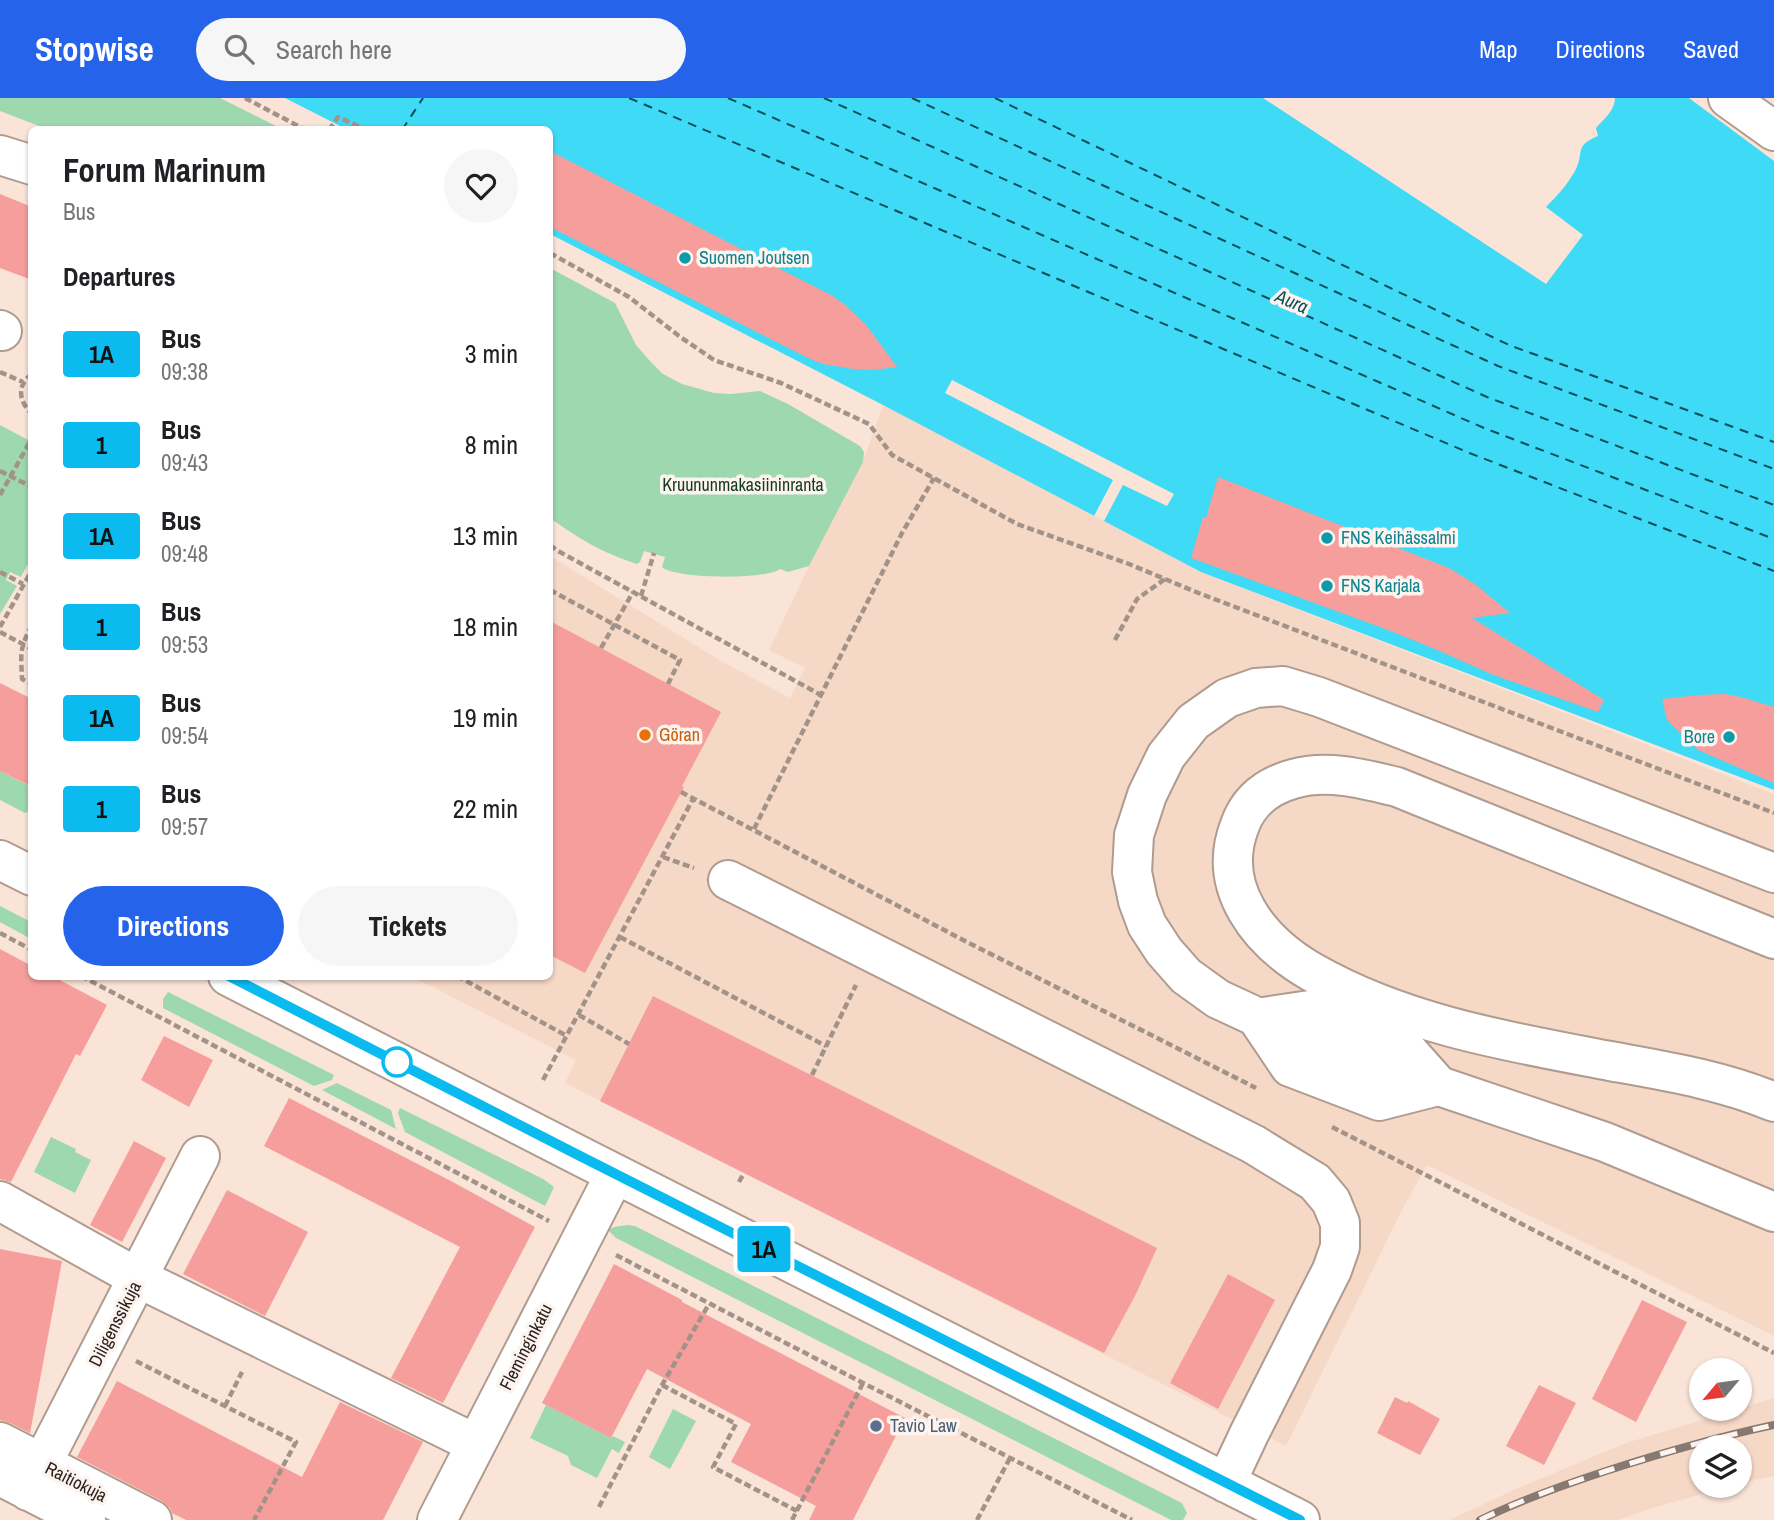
<!DOCTYPE html>
<meta charset="utf-8">
<style>
:root{--surface:#fff;--page:#f6f6f6;--text:#202124;--muted:#757577;--accent:#2563eb}
body{margin:0;font-family:"Archivo Narrow",sans-serif;background:var(--page);color:var(--text);height:100vh;display:flex;flex-direction:column;font-size:26px;white-space:nowrap}
*{box-sizing:border-box;margin:0}
p{font-size:23px;color:var(--muted)}
.icon{flex:none;width:38px;height:38px;fill:none;stroke:currentColor;stroke-width:2;stroke-linecap:round;stroke-linejoin:round}
.map{position:relative;flex:1;overflow:hidden}
.sheet{position:absolute;left:28px;top:28px;width:525px;height:854px;display:flex;flex-direction:column;background:var(--surface);border-radius:10px;box-shadow:0 2px 5px #0004}
.sheet>*{flex:none}
.badge{padding:0 14px;border-radius:5px;font-size:24px;line-height:46px}
.needle{width:46px;rotate:241deg}
.tools{position:absolute;left:1689px;top:1260px;display:grid;gap:14px}
.tools a{display:grid;place-items:center;width:63px;height:63px;border-radius:50%;background:var(--surface);box-shadow:0 2px 5px #0004;font-size:35px}
.map>.badge{position:absolute;translate:-50% -50%;box-shadow:0 0 0 4px #fff}
h2{padding:0 35px;font-size:26px;line-height:63px}
.round{display:grid;place-items:center;flex:none;width:74px;height:74px;border-radius:37px;background:var(--page)}
.overview{display:flex;align-items:center;justify-content:space-between;height:119px;padding:0 35px}
h1{font-size:33px;font-weight:700;line-height:52px}
.button{display:flex;gap:14px;margin-top:auto;padding:14px 35px}
.button a{flex:1;height:80px;border-radius:42px;background:var(--accent);color:#fff;font-size:28px;font-weight:700;line-height:80px;text-align:center}
.button a+a{background:var(--page);color:var(--text)}
ul{padding:0;list-style:none}
li{display:flex;align-items:center;gap:21px;height:91px;padding:0 35px}
li div{flex:1}
li b{display:block;font-size:26px}
li em{font-style:normal}
li .badge{min-width:77px;font-weight:700;text-align:center}
header{display:flex;align-items:center;gap:42px;box-sizing:border-box;height:98px;padding:0 35px;background:var(--accent);color:#fff}
header strong{font-size:33px}
nav{display:flex;gap:38px;margin-inline-start:auto;font-size:24px}
.search{width:490px;height:63px;background:var(--page);display:flex;align-items:center;gap:18px;box-sizing:border-box;padding:0 24px;border-radius:38px;color:var(--muted);font-size:26px}
.map>svg:first-child{display:block}
.built{fill:#f6d8c7}
.green{fill:#9dd8af}
.water{fill:#3edaf6}
.pier{fill:#fae4d7}
.lines{fill:none;stroke-linecap:round;stroke-linejoin:round}
.ferry{stroke:#0d4f5b;stroke-width:2;stroke-dasharray:9 7;stroke-linecap:butt}
.building{fill:#f59e9c}
.minor-casing{stroke:#b09b8f;stroke-width:42}
.path{stroke:#a29288;stroke-width:4.5;stroke-dasharray:7 3.5;stroke-linecap:butt}
.minor{stroke:#fff;stroke-width:38}
.rail-casing{stroke:#877870;stroke-width:8}
.rail{stroke:#fdf4ef;stroke-width:5;stroke-dasharray:16;stroke-linecap:butt}
.line-casing{stroke:#fff;stroke-width:16}
.line{stroke:#0bbbf0;stroke-width:10}
.culture-dot{fill:#0f9aa8;stroke:#fdf4ef;stroke-width:2.5}
.food-dot{fill:#e8710a;stroke:#fdf4ef;stroke-width:2.5}
.stop-dot{fill:#fff;stroke:#0bbbf0;stroke-width:3.5}
.service-dot{fill:#5c6f8a;stroke:#fdf4ef;stroke-width:2.5}
.labels{text-anchor:middle;stroke-width:7;stroke-linejoin:round;paint-order:stroke}
.culture-label{font-size:18px;fill:#0d838f;stroke:#fdf4ef;text-anchor:start}
.park-label{font-size:18px;fill:#113b22;stroke:#fdf4ef}
.food-label{font-size:18px;fill:#c56008;stroke:#fdf4ef;text-anchor:start}
.street-label{font-size:18px;fill:#2a221e;stroke:#fdf4ef}
.service-label{font-size:18px;fill:#4e5e75;stroke:#fdf4ef;text-anchor:start}
.water-label{font-size:19px;font-style:italic;fill:#0d4f5b;stroke:#fdf4ef}
</style>
<header>
<strong>Stopwise</strong>
<div class="search"><svg class="icon" aria-label="search" viewBox="0 0 24 24"><circle cx="10" cy="10" r="6"/><path d="M15 15l6 6"/></svg>Search here</div>
<nav><a>Map</a><a>Directions</a><a>Saved</a></nav>
</header>
<div class="map">
<svg width="1774" height="1422" viewBox="0 0 1774 1422">
<rect width="100%" height="100%" fill="#fae4d7"/>
<path class="built" d="M883,307L1201,474L1774,696V1238L1427,1067L1403,1110L1286,1348L565,985L576,962L413,879L550,878V458L721,563L790,600L805,570L769,552L809,468L863,364Z
M1774,1300V1378L1740,1385V1349H1701V1388H1730L1649,1411L1619,1422H1449L1518,1390L1626,1345Z"/>
<path class="green" d="M0,0H220L282,31H47L0,13Z
M550,170L615,205L636,247L649,262L663,276L682,286L714,295L731,296L760,293L788,306L860,348L864,354L863,364L809,468L788,474L780,471C766,482 674,481 662,469L665,459L644,453L640,464L637,466C601,454 581,442 550,420Z
M0,327L32,344L31,460L21,479L10,474L6,482L17,488L0,516Z
M0,673L31,689V712L25,715L0,702Z
M0,808L31,824V841L0,824Z
M168,894L334,977L332,982L314,988L163,910V901Z
M337,985L391,1012L396,1031L322,992Z
M400,1010L543,1081L554,1089L545,1108L405,1034L398,1015Z
M51,1039L76,1051L75,1054L91,1062L75,1095L34,1074Z
M627,1127L635,1128L1182,1405L1187,1415L1183,1422H1171L616,1140L608,1132L614,1129Z
M546,1307L611,1340L613,1338L625,1344L619,1355L612,1351L597,1380L571,1367L568,1358L530,1340Z
M673,1311L696,1323L670,1371L649,1359Z"/>
<path class="water" d="M285,0H1263L1546,186L1583,137L1546,109C1557,98 1567,87 1575,73C1585,55 1573,48 1598,38L1596,30C1604,21 1615,12 1615,0H1689L1774,63V692L1201,474L883,307L550,136V32L346,31Z"/>
<path class="pier" d="M952,282L1174,396L1167,408L1123,387L1104,423L1094,418L1113,382L945,295Z"/>
<g class="lines">
<path class="ferry" d="M629,0L1472,356L1774,473
M728,0L1484,330L1774,441
M824,0L1487,299L1774,407
M912,0L1498,268L1774,371
M995,0L1509,247L1774,344
M402,32L423,0"/>
</g>
<path class="building" d="M550,53L831,197L844,206L867,228L897,269L872,272L853,271L823,266L806,259L550,129Z
M0,96L32,109V182L0,170Z
M1218,379L1449,470L1475,486L1510,515L1472,520L1604,602L1598,614L1491,576L1442,554L1388,532L1191,460L1203,419L1206,420Z
M550,523L721,614L682,688L684,689L585,875L550,857Z
M0,585L32,601V689L0,673Z
M1725,596L1741,599L1774,609V685L1698,652L1667,622L1662,601L1698,597Z
M0,851L32,868V878H52L107,907L80,958L76,956L11,1084L0,1081Z
M653,898L1157,1150L1135,1198L1104,1255L600,1003Z
M164,938L213,962L189,1009L141,982Z
M289,1000L449,1082L535,1129L443,1305L391,1280L460,1149L264,1048Z
M134,1043L166,1060L122,1144L90,1127Z
M227,1092L308,1134L265,1218L183,1176Z
M0,1151L62,1163L30,1335L10,1325L0,1322Z
M614,1166L682,1202V1204L905,1320L853,1422H809L816,1408L731,1364L751,1326L647,1271L611,1340L542,1305Z
M1228,1176L1275,1202L1218,1311L1170,1285Z
M1642,1202L1687,1224L1636,1324L1592,1301Z
M117,1283L302,1379L340,1304L423,1344L383,1422H186L172,1415L170,1410L162,1403L77,1359Z
M1539,1287L1576,1305L1544,1367L1506,1348Z
M1395,1299L1407,1305L1408,1303L1440,1321L1420,1357L1377,1335Z"/>
<g class="lines">
<g class="minor-casing">
<path id="minor" d="M1728,0L1774,33
M0,57L32,67
M0,232L2,233
M0,762L32,778
M1774,775L1319,599L1283,588L1256,590L1227,600L1193,624L1166,658L1147,697L1134,737L1132,774L1138,803L1147,827L1164,853L1186,878L1218,901L1302,940L1390,976L1439,988L1605,1044L1774,1114
M728,782L1253,1046L1315,1084L1331,1103L1340,1125V1149L1332,1172L1249,1336L1226,1385
M1774,841L1397,689C1364,681 1328,671 1293,681C1268,688 1249,702 1240,727C1215,790 1260,844 1312,874C1403,926 1509,944 1610,963C1665,973 1722,982 1774,1004
M228,878L582,1059L1300,1422
M1257,920L1290,969L1379,1003L1434,989
M1257,920L1310,912L1407,952L1439,988
M0,1103L138,1180L476,1346
M0,1344L152,1422
M0,1378L86,1422
M28,1393L200,1058
M437,1422L615,1076"/>
</g>
<path class="path" d="M245,0L306,32
M329,32L338,19L367,32
M550,155L629,199L679,238L714,262L781,285L869,326L892,357L1017,426L1129,466L1196,494L1774,715
M0,274L23,284
M32,276C16,287 19,304 32,316
M0,373L32,389
M0,397L32,340
M550,447L558,453L821,597
M0,474L23,486
M550,492L680,562L668,586
M641,498L654,455
M32,527C19,551 21,555 22,581L32,586
M0,529L32,472
M0,534L32,551
M1115,542L1137,501L1165,481
M601,550L633,494
M681,694L965,843L1256,990
M754,731L902,435L934,380
M663,759L694,770
M0,835L32,852
M620,839L826,948
M81,878L549,1123
M457,878L567,938
M579,917L629,946
M812,977L856,887
M543,982L694,699
M1332,1029L1774,1255
M739,1084L744,1075
M616,1157L863,1285L1132,1422
M136,1263L296,1344L254,1422
M662,1287L736,1326L713,1369L797,1413
M225,1308L242,1274
M599,1409L662,1287L709,1206
M792,1422L863,1285
M977,1422L1010,1360"/>
<use href="#minor" class="minor"/>
<g class="rail-casing">
<path id="rail" d="M1480,1422C1521,1402 1563,1387 1606,1373C1662,1355 1717,1339 1774,1327"/>
</g>
<use href="#rail" class="rail"/>
</g>
<g class="lines">
<g class="line-casing">
<path id="line" d="M229,878L582,1059L1300,1422"/>
</g>
<use href="#line" class="line"/>
</g>
<g class="culture-dot">
<circle cx="685" cy="160" r="7"/>
<circle cx="1327" cy="440" r="7"/>
<circle cx="1327" cy="488" r="7"/>
<circle cx="1729" cy="639" r="7"/>
</g>
<circle class="food-dot" cx="645" cy="637" r="7"/>
<circle class="stop-dot" cx="397" cy="964" r="14"/>
<circle class="service-dot" cx="876" cy="1328" r="7"/>
<g class="labels">
<g class="culture-label">
<text x="699" y="166">Suomen Joutsen</text>
<text x="1341" y="446">FNS Keihässalmi</text>
<text x="1341" y="494">FNS Karjala</text>
<text x="1715" y="645" text-anchor="end">Bore</text>
</g>
<g class="park-label">
<text x="743" y="393">Kruununmakasiininranta</text>
</g>
<g class="food-label">
<text x="659" y="643">Göran</text>
</g>
<g class="street-label">
<text transform="translate(115 1226) rotate(-63)" y="6">Diligenssikuja</text>
<text transform="translate(526 1249) rotate(-63)" y="6">Fleminginkatu</text>
<text transform="translate(76 1384) rotate(27)" y="6">Raitiokuja</text>
</g>
<g class="service-label">
<text x="890" y="1334">Tavio Law</text>
</g>
<g class="water-label">
<text transform="translate(1292 203) rotate(23)" y="7">Aura</text>
</g>
</g>
</svg>
<div class="tools">
<a><svg class="needle" viewBox="-14 -14 28 28"><path d="M0-13l5 13h-10z" fill="#e53935"/><path d="M0 13l5-13h-10z" fill="#757577"/></svg></a>
<a><svg class="icon" aria-label="layers" viewBox="0 0 24 24"><path d="M12 4l9 5-9 5-9-5zM3 14l9 5 9-5"/></svg></a>
</div>
<b class="badge" style="left:764px;top:1151px;background:#0bbbf0;color:#111">1A</b>
<section class="sheet">
<div class="overview"><div><h1>Forum Marinum</h1><p>Bus</p></div><a class="round"><svg class="icon" aria-label="heart" viewBox="0 0 24 24"><path d="M12 20l-8-8c-3-5 5-10 8-4 3-6 11-1 8 4z"/></svg></a></div>
<h2>Departures</h2>
<ul>
<li><span class="badge" style="background:#0bbbf0;color:#111">1A</span><div><b>Bus</b><p>09:38</p></div><em>3 min</em></li>
<li><span class="badge" style="background:#0bbbf0;color:#111">1</span><div><b>Bus</b><p>09:43</p></div><em>8 min</em></li>
<li><span class="badge" style="background:#0bbbf0;color:#111">1A</span><div><b>Bus</b><p>09:48</p></div><em>13 min</em></li>
<li><span class="badge" style="background:#0bbbf0;color:#111">1</span><div><b>Bus</b><p>09:53</p></div><em>18 min</em></li>
<li><span class="badge" style="background:#0bbbf0;color:#111">1A</span><div><b>Bus</b><p>09:54</p></div><em>19 min</em></li>
<li><span class="badge" style="background:#0bbbf0;color:#111">1</span><div><b>Bus</b><p>09:57</p></div><em>22 min</em></li>
</ul>
<div class="button"><a>Directions</a><a>Tickets</a></div>
</section>
</div>
